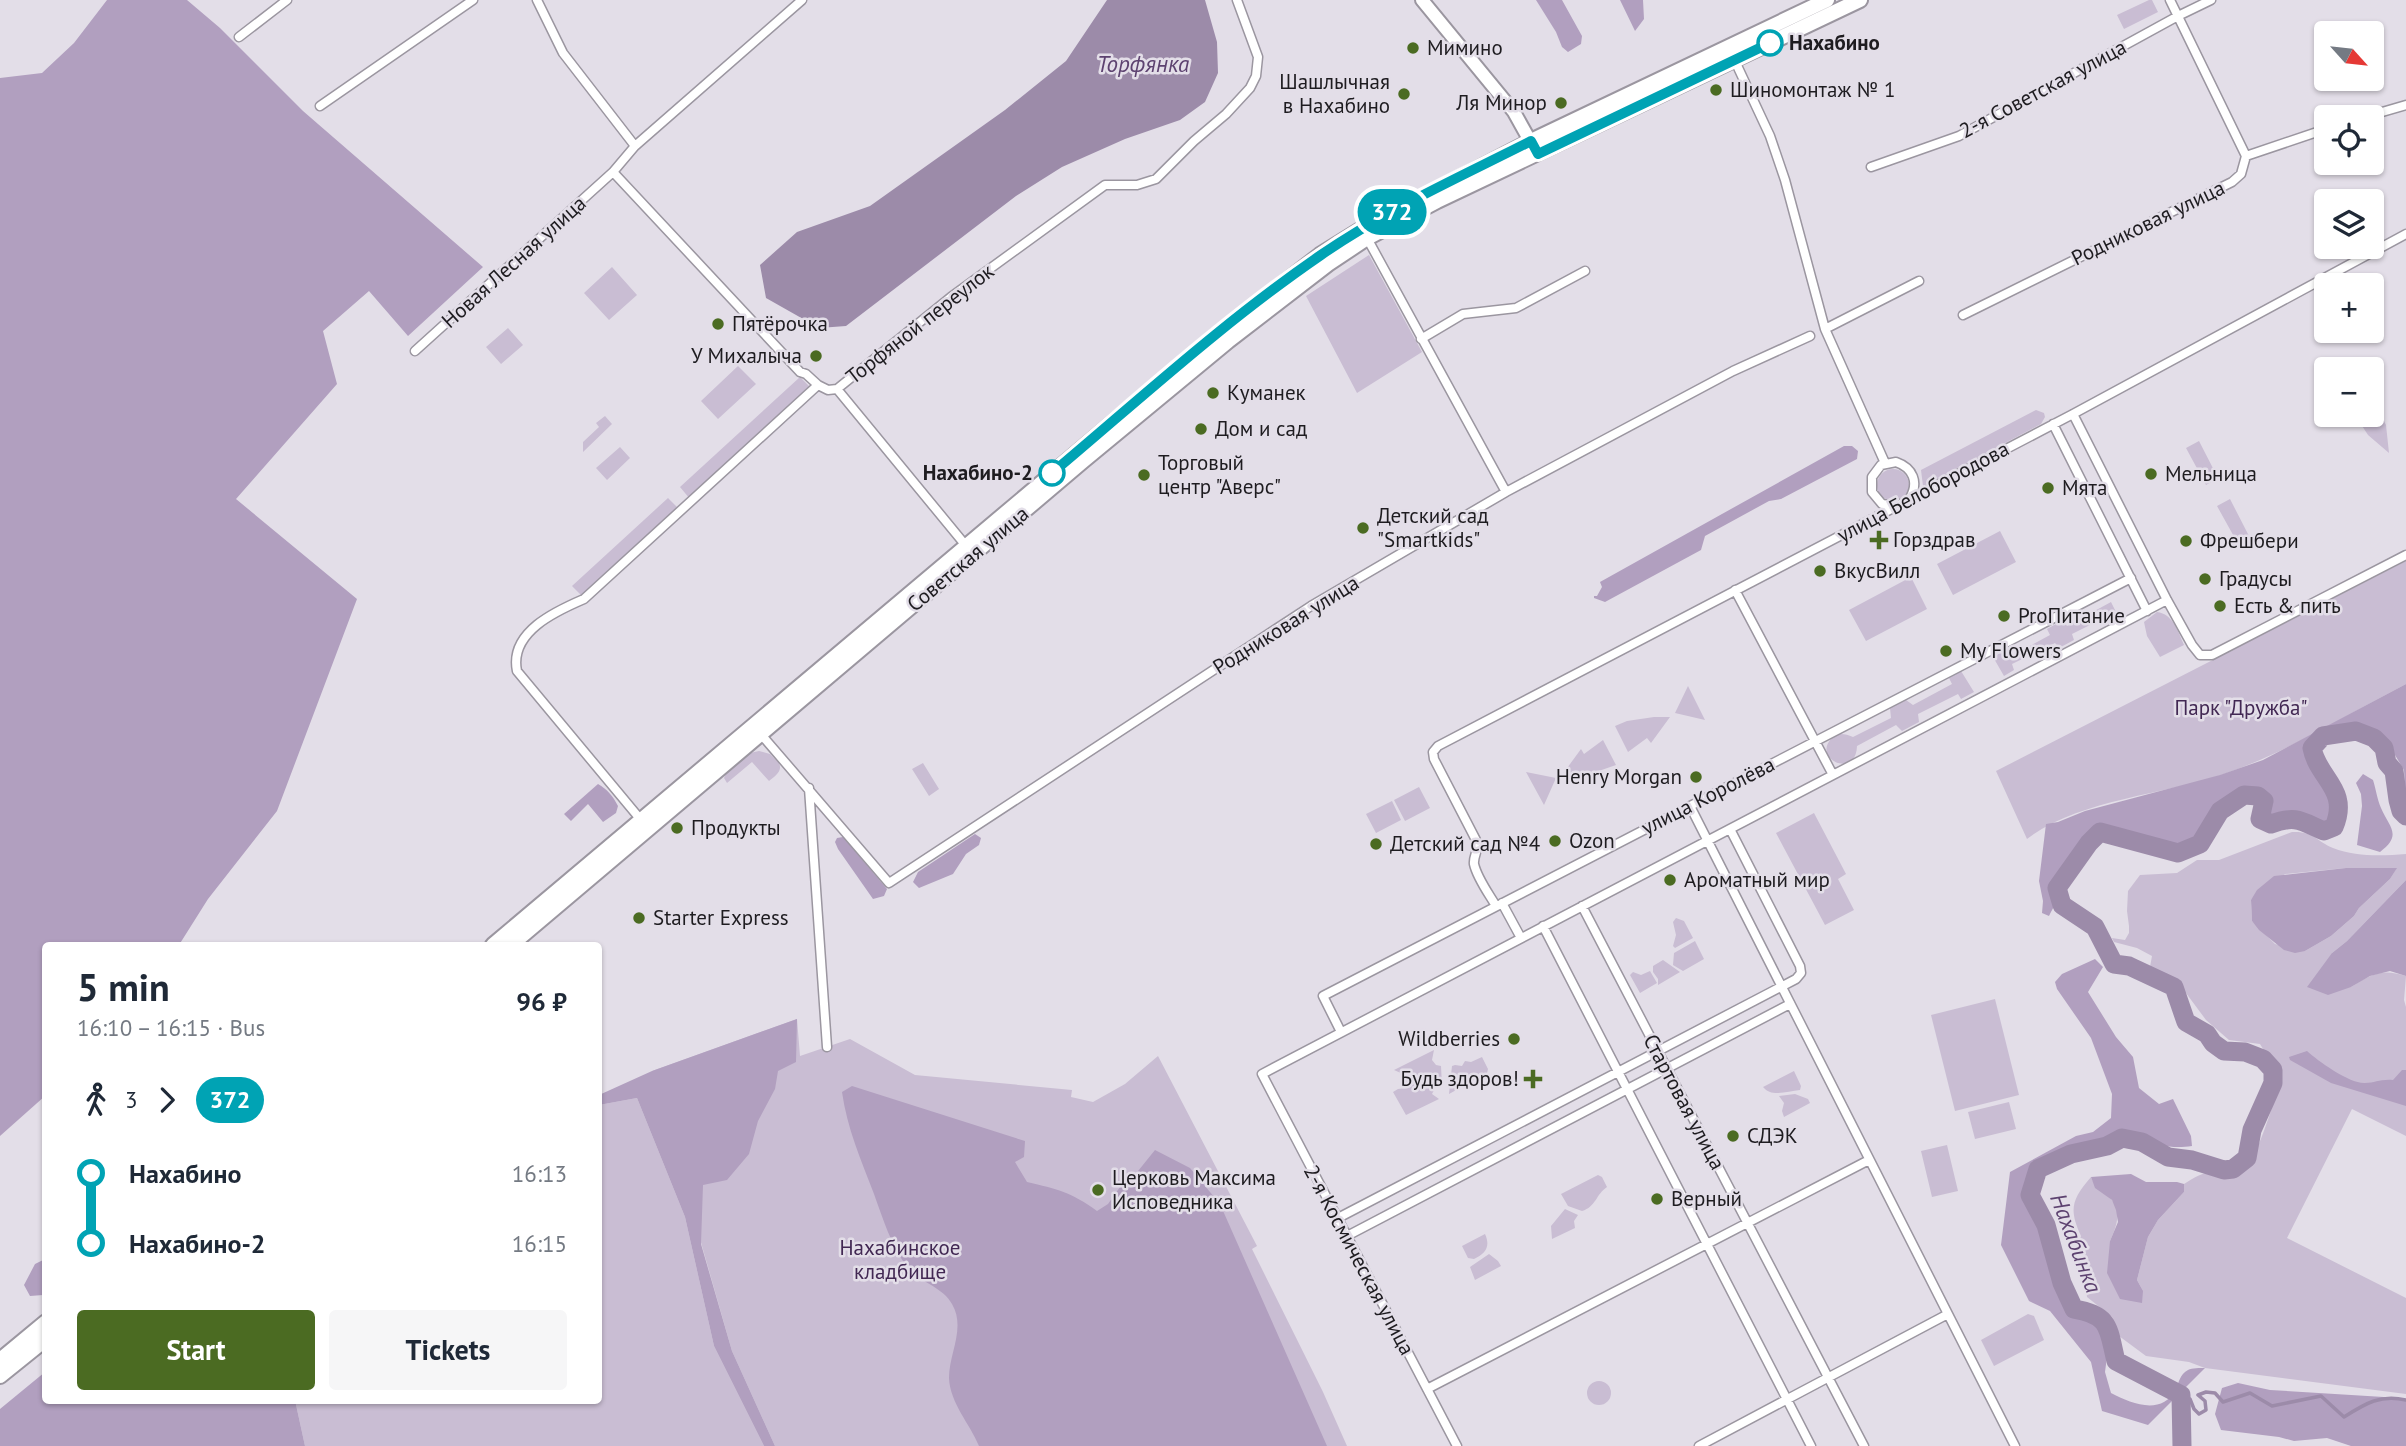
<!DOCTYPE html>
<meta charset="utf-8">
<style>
:root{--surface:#fff;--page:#f6f6f7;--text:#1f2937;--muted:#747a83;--accent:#4b6b22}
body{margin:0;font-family:"PT Sans",sans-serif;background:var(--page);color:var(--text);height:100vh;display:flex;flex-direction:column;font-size:26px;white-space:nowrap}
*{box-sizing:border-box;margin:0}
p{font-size:23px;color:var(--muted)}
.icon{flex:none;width:38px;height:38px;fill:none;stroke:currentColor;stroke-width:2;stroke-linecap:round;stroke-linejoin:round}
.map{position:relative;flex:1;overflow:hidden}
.details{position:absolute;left:42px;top:942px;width:560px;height:462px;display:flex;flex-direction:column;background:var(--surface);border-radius:7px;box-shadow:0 2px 5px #0004}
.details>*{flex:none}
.badge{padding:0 14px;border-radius:23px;font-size:24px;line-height:46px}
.needle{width:46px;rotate:117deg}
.fabs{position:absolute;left:2314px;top:21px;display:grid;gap:14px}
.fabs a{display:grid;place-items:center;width:70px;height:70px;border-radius:7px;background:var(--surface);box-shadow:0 2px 5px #0004;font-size:35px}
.map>.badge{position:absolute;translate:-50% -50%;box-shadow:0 0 0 4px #fff}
.legs{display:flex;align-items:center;gap:10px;height:77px;padding:0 35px;font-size:23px}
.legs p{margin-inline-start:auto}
.overview{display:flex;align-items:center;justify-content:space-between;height:119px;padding:0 35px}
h1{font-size:38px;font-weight:700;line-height:52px}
.action{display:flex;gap:14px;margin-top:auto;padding:14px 35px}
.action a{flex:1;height:80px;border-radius:7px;background:var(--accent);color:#fff;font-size:28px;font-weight:700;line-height:80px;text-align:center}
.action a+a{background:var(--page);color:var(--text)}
ul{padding:0 35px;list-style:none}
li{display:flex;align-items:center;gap:24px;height:70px;font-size:26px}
li i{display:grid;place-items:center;width:10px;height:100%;margin:0 9px;background:currentColor}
li i::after{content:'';width:18px;height:18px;margin:-9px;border:5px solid;border-radius:50%;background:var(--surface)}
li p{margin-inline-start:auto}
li:first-child i{background:linear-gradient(#0000 50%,currentColor 0)}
li:last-child i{background:linear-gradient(currentColor 50%,#0000 0)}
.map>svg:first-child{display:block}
.green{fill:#c9bdd3;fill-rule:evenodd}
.forest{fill:#b19fbf}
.water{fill:#9c8ba9}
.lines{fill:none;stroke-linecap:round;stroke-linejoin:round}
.stream{stroke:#9c8ba9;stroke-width:3.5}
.river{stroke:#9c8ba9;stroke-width:19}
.street-casing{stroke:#9b96a0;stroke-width:11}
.secondary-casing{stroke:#9b96a0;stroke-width:16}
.primary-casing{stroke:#9b96a0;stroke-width:18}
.street{stroke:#fff;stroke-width:8}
.secondary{stroke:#fff;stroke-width:12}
.primary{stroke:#fff;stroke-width:14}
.line-1-casing{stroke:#fff;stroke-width:16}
.line-1{stroke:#00a3b4;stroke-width:10}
.stop-1-dot{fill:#fff;stroke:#00a3b4;stroke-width:3.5}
.poi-dot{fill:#4b6b22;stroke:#e3dee8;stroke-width:2.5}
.labels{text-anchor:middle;stroke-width:5;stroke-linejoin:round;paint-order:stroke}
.stop-label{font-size:21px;font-weight:bold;fill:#1e1c20;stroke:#e3dee8;text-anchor:start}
.poi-label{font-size:21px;fill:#1e1c20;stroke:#e3dee8;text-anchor:start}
.street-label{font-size:21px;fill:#1e1c20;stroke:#e3dee8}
.park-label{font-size:21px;fill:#422853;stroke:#e3dee8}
.water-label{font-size:23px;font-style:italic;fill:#5d4270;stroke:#e3dee8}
</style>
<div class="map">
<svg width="2406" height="1446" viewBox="0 0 2406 1446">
<rect width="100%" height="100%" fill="#e3dee8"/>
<path class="green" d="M2149,0H2152L2158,12L2124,29L2117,15Z
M1369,255L1422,352L1357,393L1306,296Z
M612,267L637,295L609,320L584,293Z
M508,328L523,345L501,364L486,347Z
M738,366L756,384L718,419L701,401Z
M800,377L811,388L690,499L680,487Z
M2371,395L2386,425L2389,453L2368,435L2355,415H2371Z
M2036,410L2044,413L2045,417L2041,424L1923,486L1921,470Z
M605,416L612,424L583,452V442L599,427L596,423Z
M2199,441L2218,478L2206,485L2186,448Z
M620,447L630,458L607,480L596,468Z
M1877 485a16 16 0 1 1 32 0a16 16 0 1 1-32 0Z
M668,498L679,509L583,597L572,586Z
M2230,499L2249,536L2237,542L2217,506Z
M2000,531L2016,562L1953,595L1937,564Z
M2406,561V684C2346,715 2288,752 2224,774C2163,795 2077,800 2027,839L1996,771Z
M1911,577L1927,609L1866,641L1849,610Z
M2111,602L2116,612L2072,634L2074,640L2059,648L2055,643L2012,664L2014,670L2004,676L1993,657L2004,651L2008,658L2050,635L2047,629L2063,620L2067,626Z
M2157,612C2173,614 2178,631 2184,645L2160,657L2147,636L2144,622Z
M1961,671L1974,692L1961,699L1958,694L1918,714L1919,722L1902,731L1896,725L1857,746C1856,780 1811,758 1832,738C1838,732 1845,734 1853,737L1891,718L1890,708L1906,700L1913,705L1952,684L1949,678Z
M1688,686L1705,720L1675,713Z
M1654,717H1670L1651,743L1647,738L1628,752L1615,726L1627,721Z
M1603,740L1616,765L1593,773L1562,775L1581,749L1584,754Z
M759,751L770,754L779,763C783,771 775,776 769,781L752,762L727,783L724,778C729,764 745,753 759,751Z
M923,763L939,789L929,796L912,769Z
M1526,772L1556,778L1544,805Z
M1419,787L1430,808L1405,821L1394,800Z
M1392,801L1401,820L1376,833L1366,814Z
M1814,813L1846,874L1838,879L1854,910L1825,925L1776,833Z
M2292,832C2314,831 2316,841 2333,848C2356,857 2382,856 2406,854V880L2347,941L2332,953L2351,987C2371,974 2382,968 2406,976L2404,1000L2406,1007V1136L2352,1109L2287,1238L2406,1298V1394L2205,1368L2189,1362L2146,1356L2119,1336L2112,1317L2087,1297C2086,1287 2083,1284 2079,1276C2072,1262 2077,1250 2081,1236C2069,1210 2071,1200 2091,1177C2096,1190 2101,1189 2110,1198C2123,1211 2116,1227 2110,1241L2143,1291L2137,1280L2148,1237L2158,1220L2184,1192V1184C2194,1178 2202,1172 2214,1172C2223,1172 2232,1178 2241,1173C2255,1168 2276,1095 2281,1078L2260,1044L2229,1040L2206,1020L2183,989L2169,975L2150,967L2152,956L2137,948L2114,942L2112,938L2125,940L2129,933V926L2127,911L2128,891L2140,875L2177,873L2197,860H2219ZM2346,868L2396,869L2390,879L2359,908L2354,916L2331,936L2305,951L2275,944L2252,921L2251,900L2285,874Z
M1676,918L1684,921L1693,938L1675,948L1673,946L1676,935L1673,922Z
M1695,941L1704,959L1683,971L1673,965L1674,953Z
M1663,960L1680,972L1658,985V979L1653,972V966Z
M1650,971L1657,983L1640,993L1630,975L1633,972L1641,975Z
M1995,999L2019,1095L1955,1111L1931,1015Z
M797,1019L800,1056L850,1039L915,1075L1072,1090L1071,1097L1093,1102L1125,1084L1158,1056L1257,1246L1252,1249L1323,1392L1347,1446H775L732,1351L652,1071Z
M1434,1050L1432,1060L1436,1065L1441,1066L1442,1086L1438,1085C1430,1068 1418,1078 1406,1084L1404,1083L1403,1074L1394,1070Z
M1482,1057L1488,1069L1487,1073L1449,1094L1452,1066L1455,1065L1462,1066L1465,1061L1471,1062Z
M1794,1071L1801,1086L1800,1090C1787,1091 1772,1098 1763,1087Z
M1424,1078L1434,1083L1436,1086L1432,1094L1439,1099L1406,1115L1393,1092L1398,1089L1407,1088Z
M1795,1094L1808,1099L1810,1103L1784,1117L1782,1111L1784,1103L1779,1096Z
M637,1098L685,1217L714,1346L764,1446H305L295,1400H598L599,1105Z
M2009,1102L2016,1129L1975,1139L1968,1112Z
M1947,1145L1958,1191L1932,1197L1921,1151Z
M1598,1175L1602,1177L1607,1187C1596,1194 1596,1207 1582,1211L1568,1206L1561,1194Z
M1565,1209L1578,1215L1574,1221L1575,1228L1552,1239L1551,1226Z
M1485,1234C1491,1247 1485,1254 1474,1259L1468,1258L1462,1246Z
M1489,1254L1498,1261L1501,1266L1475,1280L1470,1267Z
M2028,1314L2034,1316L2044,1340L1994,1366L1981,1340Z
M1587 1393a12 12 0 1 1 24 0a12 12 0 1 1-24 0Z"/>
<path class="forest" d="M107,0H187L220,28L303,111L483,267L408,336L369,291L323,331L337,384L236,499L357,599L277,811L208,899L179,945H46L45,1096L0,1136V78L42,73L74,43Z
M1536,0H1562L1582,36L1581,44L1568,52L1562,47L1556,32Z
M1620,0H1643L1644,19L1635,31Z
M1844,446H1852L1858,451L1857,459L1781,499L1769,501L1705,536L1701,550L1605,602L1594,598V596H1597L1602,587L1600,582Z
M2406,684V805L2404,770L2392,750L2383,741L2344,730L2309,748L2308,760C2323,784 2340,788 2335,821L2324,826L2292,811L2281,817H2268C2267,804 2264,796 2252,789C2209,799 2213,844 2168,844C2159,844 2151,841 2141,839C2128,837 2117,836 2104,831C2077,840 2077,863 2067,886C2062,896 2054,905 2049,916L2042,913L2043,901L2039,881L2046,824L2058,822L2085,811L2220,775L2263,760Z
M2363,774L2373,780C2376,789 2377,799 2381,808C2389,827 2403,835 2380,852L2357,845L2362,806L2361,794L2356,783Z
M598,784C607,789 613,796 618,806L616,813L603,822L588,804L571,821L564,814Z
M975,834L981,838L979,845L966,854L953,874L919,888L913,882L918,872Z
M843,837L887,889L884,896L873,899L838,849L835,842L837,838Z
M2346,868H2397L2390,879L2359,908L2354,916L2331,936L2305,951L2295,953L2284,950L2259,930L2252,921L2251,900L2257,890L2274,876Z
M2406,880V976L2390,971L2370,976L2351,987L2328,995L2307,987L2332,953L2347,941Z
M2095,959L2103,967L2088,992L2116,1037L2133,1057L2139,1088L2159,1104L2173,1099L2191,1136L2192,1146C2172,1149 2159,1146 2143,1135L2135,1149C2100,1144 2051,1153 2031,1185L2037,1221L2042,1231L2057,1249L2068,1307L2077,1315L2100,1327L2106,1337L2108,1349L2105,1372L2111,1393C2132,1404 2162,1416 2176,1389C2179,1382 2180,1374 2188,1370C2192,1368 2200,1368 2205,1368L2148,1425L2102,1411L2091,1362L2050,1311L2029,1301L2001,1245L2010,1172L2076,1136L2093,1132L2111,1118L2112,1094L2091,1038L2057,989L2055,982L2062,974Z
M797,1019L796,1062L778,1071L775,1089L758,1121L749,1154L727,1180L703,1185L701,1244L732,1351L775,1446H764L714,1346L685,1217L637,1098L599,1105V1095L652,1071Z
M2307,1051C2318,1061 2350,1084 2365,1083C2375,1083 2380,1079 2393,1080L2402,1070H2406V1106L2331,1083L2290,1060L2289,1057Z
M852,1086L1025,1141L1024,1157L1015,1162L1027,1182C1057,1189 1071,1192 1097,1211L1108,1204L1120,1187L1130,1181L1155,1150L1190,1168L1220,1204L1327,1446H979C970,1424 950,1403 949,1378C949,1353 966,1328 952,1304C943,1287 919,1282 907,1267C891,1245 883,1219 874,1194C861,1160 847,1128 842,1092Z
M2131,1174L2146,1182H2177L2184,1184V1192L2158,1220L2148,1237L2137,1280L2143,1291L2142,1303L2120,1299L2107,1273L2110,1241L2118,1222L2116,1210L2112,1200L2095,1188L2091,1177Z
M45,1259V1293L43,1295L30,1296L24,1285L35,1264Z
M45,1372L46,1400H295L305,1446H0V1409Z
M2238,1383L2270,1390L2400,1398L2406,1401V1446H2351L2327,1438L2294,1441L2279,1437L2221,1430L2215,1414L2222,1388Z"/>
<path class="water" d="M1107,0H1205L1217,42L1218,73L1205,102L1180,120L1125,139L1062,167L1016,196L846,326L819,328L766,298L760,265L797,232L870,206L1005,110L1066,61Z"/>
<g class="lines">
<path class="stream" d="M2182,1400L2190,1399L2194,1409L2199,1414L2206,1410L2205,1401L2198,1395L2206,1392L2215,1393L2223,1402L2250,1393L2272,1406L2321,1396L2344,1417C2366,1403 2381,1394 2406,1400"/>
<path class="river" d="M2182,1446L2181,1395L2116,1361C2108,1329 2111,1315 2074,1309L2062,1283L2046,1225L2030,1195L2038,1169L2071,1154L2107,1146L2122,1138L2142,1142L2168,1157L2192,1160L2224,1170L2233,1169L2247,1158L2252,1130L2273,1083V1070L2263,1059L2245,1052L2224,1051L2213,1043L2207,1034L2186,1022L2174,987L2129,966L2114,964L2095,927L2062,905L2057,888L2089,843L2100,832L2178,853L2200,844L2220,811L2244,795L2258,796L2264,801L2260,819L2271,824C2296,815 2301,821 2324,831L2334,827C2350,789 2318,779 2312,748L2323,736L2356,731L2374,738L2384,748L2387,763L2394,771L2398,800L2401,811L2406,816"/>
<g class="street-casing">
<path id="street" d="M537,0L563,53L635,146
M2170,0L2246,156
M239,37L287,0
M1734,59L1770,136L1785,180L1825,329L1885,463
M320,106L473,0
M2365,117L2406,105
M1871,167L1959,136L2178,16L2211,0
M613,172L800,372L806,374L818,385
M1367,238L1506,492
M1963,315L2232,182L2241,174L2246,156L2326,129
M1825,329L1919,281
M1421,339L1463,314L1516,308L1585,271
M415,351L613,172L635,146L802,0
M837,389L967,547
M2073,414L2167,600L2192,645L2200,655H2212L2406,555
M2053,424L2147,611
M1897,506L1882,504L1872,492V477L1881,465L1896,462C1913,468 1919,482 1910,498
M1735,590L1833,775
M759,732L889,883L1311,606L1506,492L1733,371L1810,336
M809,788L827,1047
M1690,806L2015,1446
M641,820L517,671C509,632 556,611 584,599L818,385L828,390L837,389L951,297L1105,185H1137L1156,179L1194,141L1226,114L1250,88L1256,76L1258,57L1237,0
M1502,903L1521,938
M1496,906C1489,894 1477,878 1474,864C1473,856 1479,850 1477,842L1434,759L1433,752L1438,746L2073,414L2406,234
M1582,906L1864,1446
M1543,926L1811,1446
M1341,1032L1323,996L2131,578
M1338,1218L1796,979L1801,973L1800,966L1730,829
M1347,1236L1790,1004
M1427,1389L1869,1160
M1457,1446L1262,1074L2167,600
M1699,1446L1948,1314"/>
</g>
<g class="secondary-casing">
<path id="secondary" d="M1422,0L1514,112L1534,148"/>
</g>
<g class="primary-casing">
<path id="primary" d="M493,945L1217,335L1320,255L1362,229L1531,141L1827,0
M511,945L1083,461L1228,341L1328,264L1367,238L1437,201L1860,0
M0,1360L46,1322
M0,1376L46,1339"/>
</g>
<use href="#street" class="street"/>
<use href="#secondary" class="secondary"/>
<use href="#primary" class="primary"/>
</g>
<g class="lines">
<g class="line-1-casing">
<path id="line-1" d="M1052,473C1140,399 1226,320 1321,255C1386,210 1460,177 1531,141L1538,154L1770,43"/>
</g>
<use href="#line-1" class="line-1"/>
</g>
<g class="stop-1-dot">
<circle cx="1770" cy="43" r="12"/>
<circle cx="1052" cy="473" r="12"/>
</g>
<g class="poi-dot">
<circle cx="1413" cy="48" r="7"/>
<circle cx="1716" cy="90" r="7"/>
<circle cx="1404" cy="94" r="7"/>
<circle cx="1561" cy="103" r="7"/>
<circle cx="718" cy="324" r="7"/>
<circle cx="816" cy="356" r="7"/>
<circle cx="1213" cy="393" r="7"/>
<circle cx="1201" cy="429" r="7"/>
<circle cx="2151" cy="474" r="7"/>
<circle cx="1144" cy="475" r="7"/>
<circle cx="2048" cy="488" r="7"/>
<circle cx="1363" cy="528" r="7"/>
<path d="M1875.5 529.5h7v7h7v7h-7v7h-7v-7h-7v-7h7z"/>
<circle cx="2186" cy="541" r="7"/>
<circle cx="1820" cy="571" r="7"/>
<circle cx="2205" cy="579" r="7"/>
<circle cx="2220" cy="606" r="7"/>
<circle cx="2004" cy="616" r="7"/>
<circle cx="1946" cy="651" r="7"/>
<circle cx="1696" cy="777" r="7"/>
<circle cx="677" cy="828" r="7"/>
<circle cx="1555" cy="841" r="7"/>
<circle cx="1376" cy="844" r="7"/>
<circle cx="1670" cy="880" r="7"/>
<circle cx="639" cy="918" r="7"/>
<circle cx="1514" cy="1039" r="7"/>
<path d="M1529.5 1068.5h7v7h7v7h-7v7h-7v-7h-7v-7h7z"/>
<circle cx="1733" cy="1136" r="7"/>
<circle cx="1098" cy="1190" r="7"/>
<circle cx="1657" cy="1199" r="7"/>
</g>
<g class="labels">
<g class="stop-label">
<text x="1789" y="50">Нахабино</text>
<text x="1033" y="480" text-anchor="end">Нахабино-2</text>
</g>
<g class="poi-label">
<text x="1427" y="55">Мимино</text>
<text x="1390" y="89" text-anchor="end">Шашлычная<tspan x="1390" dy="24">в Нахабино</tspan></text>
<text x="1730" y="97">Шиномонтаж № 1</text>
<text x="1547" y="110" text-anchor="end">Ля Минор</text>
<text x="732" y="331">Пятёрочка</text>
<text x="802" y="363" text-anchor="end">У Михалыча</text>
<text x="1227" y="400">Куманек</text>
<text x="1215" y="436">Дом и сад</text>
<text x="1158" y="470">Торговый<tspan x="1158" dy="24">центр "Аверс"</tspan></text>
<text x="2165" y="481">Мельница</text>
<text x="2062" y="495">Мята</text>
<text x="1377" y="523">Детский сад<tspan x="1377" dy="24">"Smartkids"</tspan></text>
<text x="1893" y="547">Горздрав</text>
<text x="2200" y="548">Фрешбери</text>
<text x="1834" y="578">ВкусВилл</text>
<text x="2219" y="586">Градусы</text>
<text x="2234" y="613">Есть &amp; пить</text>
<text x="2018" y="623">ProПитание</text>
<text x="1960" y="658">My Flowers</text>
<text x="1682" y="784" text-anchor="end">Henry Morgan</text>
<text x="691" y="835">Продукты</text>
<text x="1569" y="848">Ozon</text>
<text x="1390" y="851">Детский сад №4</text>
<text x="1684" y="887">Ароматный мир</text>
<text x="653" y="925">Starter Express</text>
<text x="1500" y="1046" text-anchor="end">Wildberries</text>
<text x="1519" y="1086" text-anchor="end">Будь здоров!</text>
<text x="1747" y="1143">СДЭК</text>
<text x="1112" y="1185">Церковь Максима<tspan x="1112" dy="24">Исповедника</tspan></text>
<text x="1671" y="1206">Верный</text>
</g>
<g class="street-label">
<text transform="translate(2043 89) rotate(-28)" y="7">2-я Советская улица</text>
<text transform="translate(2148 223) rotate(-26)" y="7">Родниковая улица</text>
<text transform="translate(514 262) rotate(-42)" y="7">Новая Лесная улица</text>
<text transform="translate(920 324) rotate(-38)" y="7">Торфяной переулок</text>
<text transform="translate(1923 492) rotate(-28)" y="7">улица Белобородова</text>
<text transform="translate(968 559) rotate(-40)" y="7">Советская улица</text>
<text transform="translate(1286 625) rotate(-32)" y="7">Родниковая улица</text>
<text transform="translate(1708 796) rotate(-27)" y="7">улица Королёва</text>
<text transform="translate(1684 1102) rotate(62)" y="7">Стартовая улица</text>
<text transform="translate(1359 1260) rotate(62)" y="7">2-я Космическая улица</text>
</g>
<g class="park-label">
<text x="2241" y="715">Парк "Дружба"</text>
<text x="900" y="1255">Нахабинское<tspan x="900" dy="24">кладбище</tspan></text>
</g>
<g class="water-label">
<text x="1143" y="72">Торфянка</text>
<text transform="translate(2076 1243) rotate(69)" y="8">Нахабинка</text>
</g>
</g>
</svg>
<div class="fabs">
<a><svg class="needle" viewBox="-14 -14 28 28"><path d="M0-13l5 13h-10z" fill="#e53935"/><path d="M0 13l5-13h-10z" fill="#747a83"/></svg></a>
<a><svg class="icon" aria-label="locate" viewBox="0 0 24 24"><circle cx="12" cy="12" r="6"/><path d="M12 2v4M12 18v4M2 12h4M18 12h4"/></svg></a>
<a><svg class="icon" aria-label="layers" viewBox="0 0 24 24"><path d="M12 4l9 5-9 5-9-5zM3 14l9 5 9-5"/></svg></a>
<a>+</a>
<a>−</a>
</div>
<b class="badge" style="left:1392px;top:212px;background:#00a3b4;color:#fff">372</b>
<section class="details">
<div class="overview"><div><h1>5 min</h1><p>16:10 – 16:15 · Bus</p></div><b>96 ₽</b></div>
<div class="legs"><svg class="icon" aria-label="walk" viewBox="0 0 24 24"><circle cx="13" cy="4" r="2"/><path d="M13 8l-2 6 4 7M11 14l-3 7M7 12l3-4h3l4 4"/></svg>3<svg class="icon" aria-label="forward" viewBox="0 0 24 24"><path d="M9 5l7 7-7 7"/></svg><b class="badge" style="background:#00a3b4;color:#fff">372</b></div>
<ul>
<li><i style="color:#00a3b4"></i><b>Нахабино</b><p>16:13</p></li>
<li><i style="color:#00a3b4"></i><b>Нахабино-2</b><p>16:15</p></li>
</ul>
<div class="action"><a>Start</a><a>Tickets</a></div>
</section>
</div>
